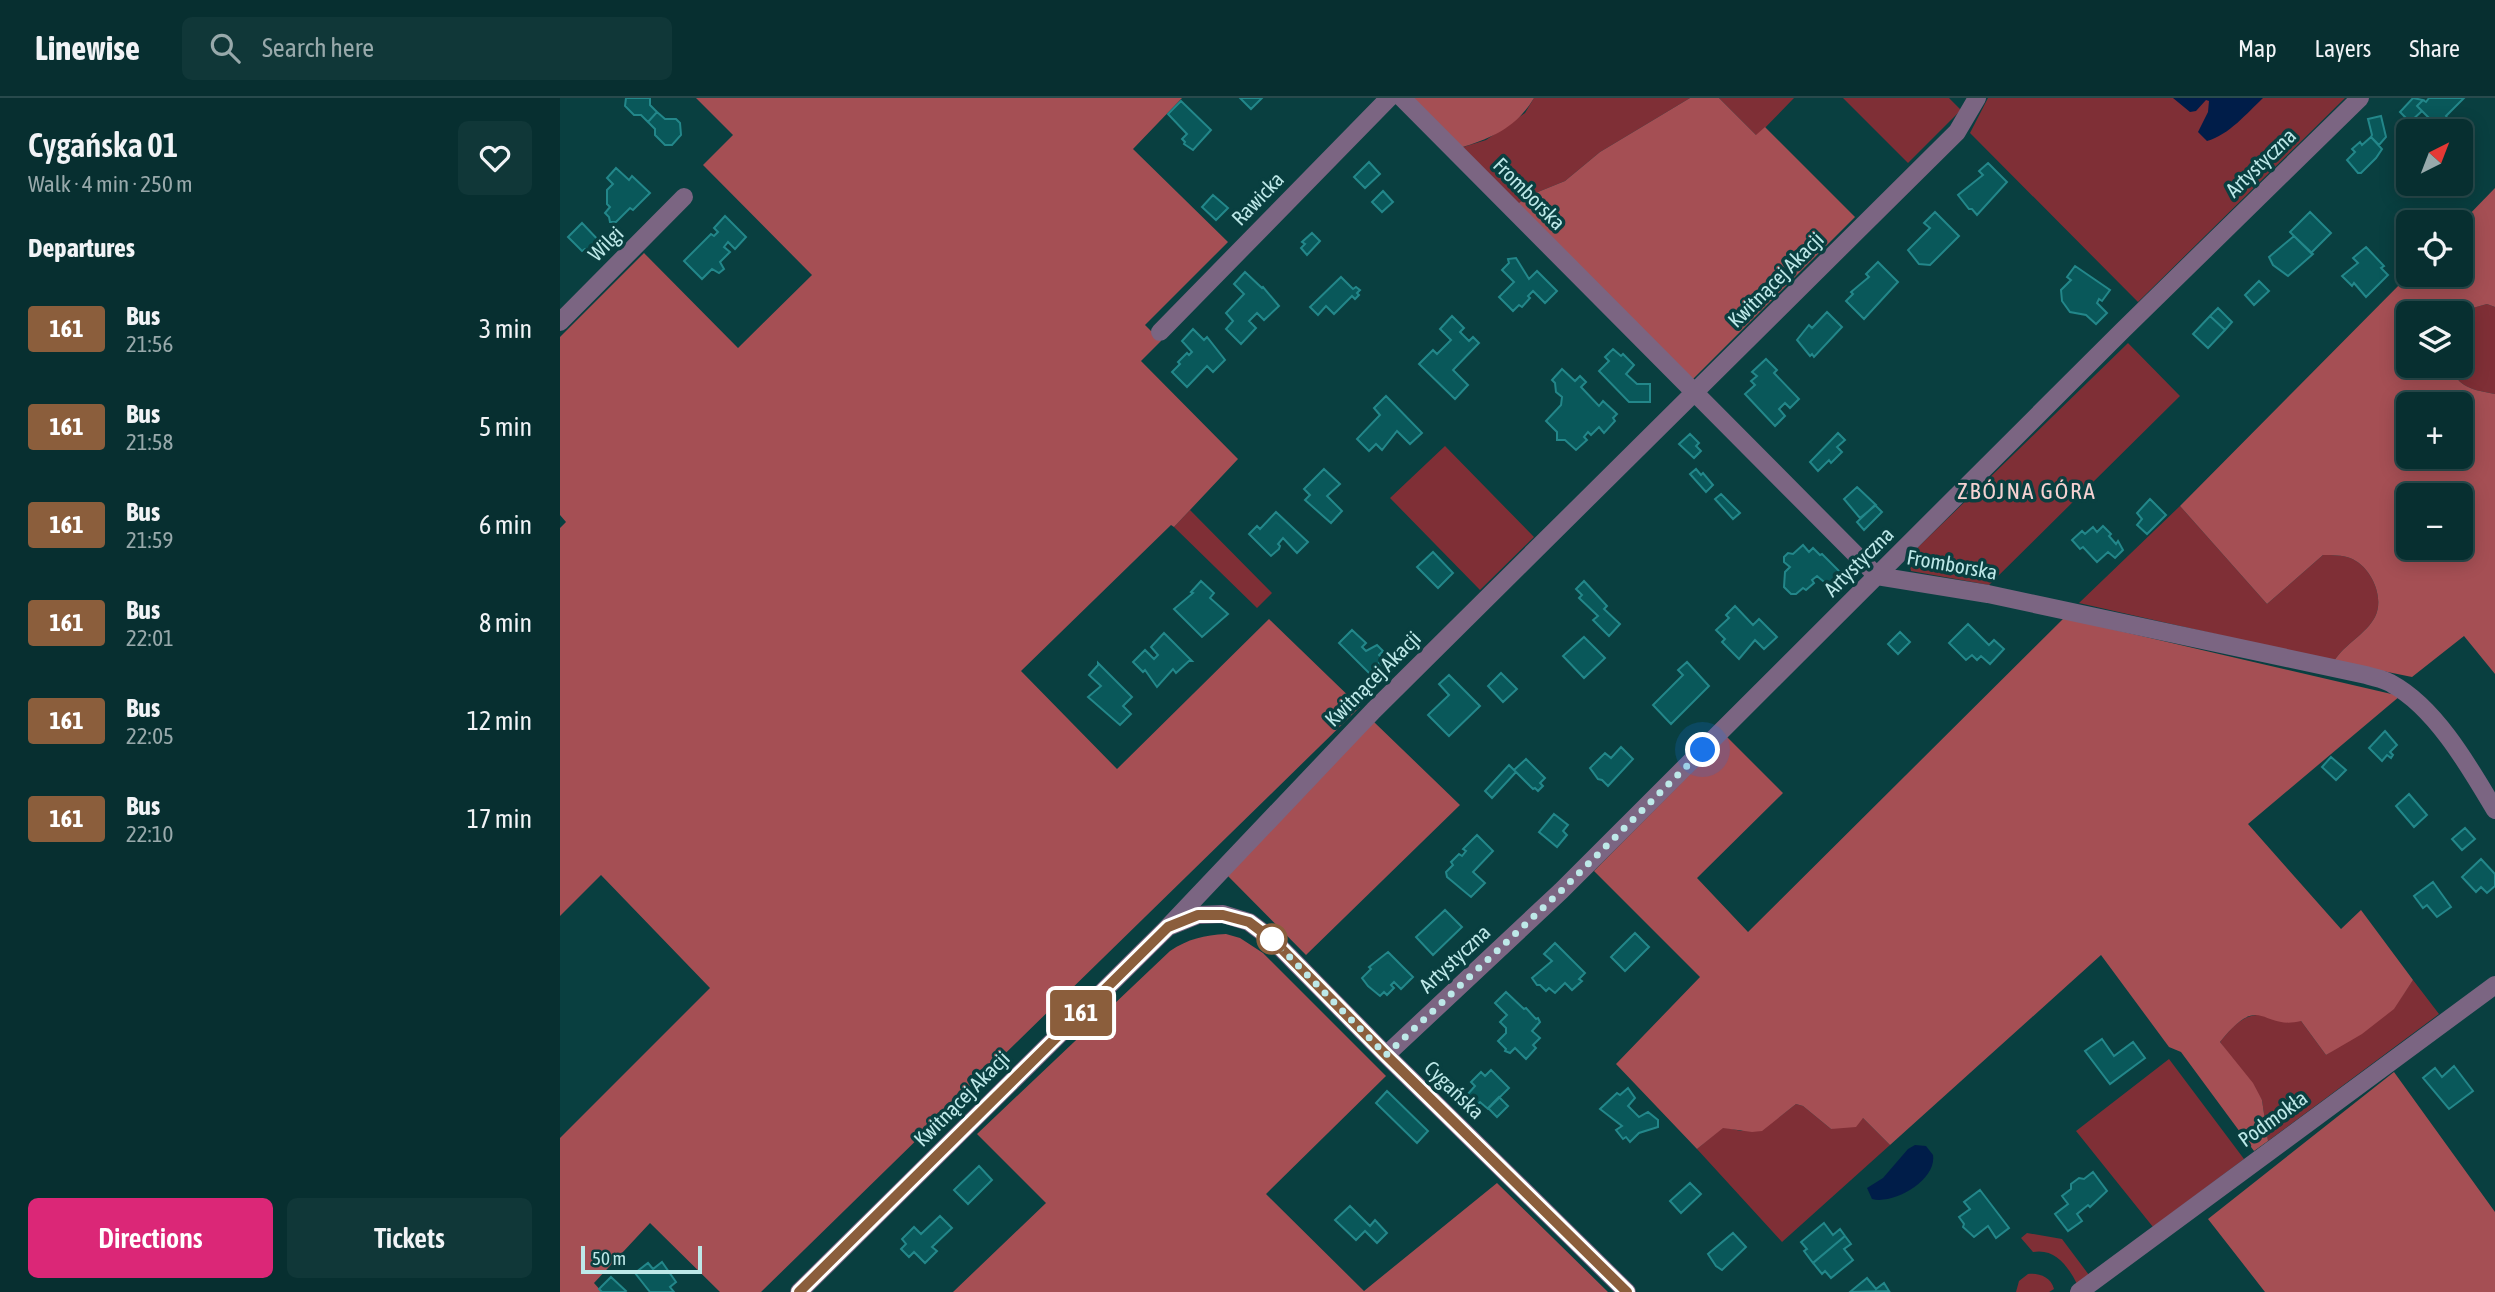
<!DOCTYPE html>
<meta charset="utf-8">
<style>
:root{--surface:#072f30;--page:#103738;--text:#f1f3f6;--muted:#98a9ab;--line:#284a4c;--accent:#db2777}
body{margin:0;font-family:"Asap Condensed",sans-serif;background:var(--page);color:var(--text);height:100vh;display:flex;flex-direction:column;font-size:26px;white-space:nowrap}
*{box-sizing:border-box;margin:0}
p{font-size:23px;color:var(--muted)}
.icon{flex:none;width:38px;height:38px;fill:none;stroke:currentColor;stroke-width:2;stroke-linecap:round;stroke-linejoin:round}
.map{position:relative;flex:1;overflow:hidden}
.panel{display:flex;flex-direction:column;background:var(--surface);width:560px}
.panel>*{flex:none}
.badge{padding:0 14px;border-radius:5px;font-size:24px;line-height:46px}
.needle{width:46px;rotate:42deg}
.tools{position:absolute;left:1836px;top:21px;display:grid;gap:14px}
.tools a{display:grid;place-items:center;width:77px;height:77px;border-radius:10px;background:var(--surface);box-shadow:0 4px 18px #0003,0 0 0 2px var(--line);font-size:35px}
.scale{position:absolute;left:21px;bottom:18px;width:121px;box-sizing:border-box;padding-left:7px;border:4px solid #bde8e8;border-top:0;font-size:19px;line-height:24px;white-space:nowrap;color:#bde8e8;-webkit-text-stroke:5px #093f40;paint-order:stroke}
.you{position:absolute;width:35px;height:35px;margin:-18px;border:5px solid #fff;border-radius:50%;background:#1a73e8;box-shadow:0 0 0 10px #1a73e833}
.map>.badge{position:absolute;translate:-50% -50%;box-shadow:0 0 0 4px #fff}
h2{padding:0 28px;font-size:26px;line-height:63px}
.round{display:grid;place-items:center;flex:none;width:74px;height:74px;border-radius:10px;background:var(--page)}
.summary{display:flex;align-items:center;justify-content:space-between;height:119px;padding:0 28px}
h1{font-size:33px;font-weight:600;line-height:52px}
.action{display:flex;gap:14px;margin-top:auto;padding:14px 28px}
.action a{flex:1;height:80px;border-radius:10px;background:var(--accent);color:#fff;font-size:28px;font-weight:600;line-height:80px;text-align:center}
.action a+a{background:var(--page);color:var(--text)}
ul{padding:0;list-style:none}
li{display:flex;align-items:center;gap:21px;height:98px;padding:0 28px}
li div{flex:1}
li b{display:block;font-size:26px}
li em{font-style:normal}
li .badge{min-width:77px;font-weight:700;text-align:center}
header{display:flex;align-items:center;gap:42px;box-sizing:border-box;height:98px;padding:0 35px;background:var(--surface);border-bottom:2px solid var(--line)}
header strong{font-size:33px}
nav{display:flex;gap:38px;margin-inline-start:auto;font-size:24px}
.search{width:490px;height:63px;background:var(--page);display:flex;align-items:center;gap:18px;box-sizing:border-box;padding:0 24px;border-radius:10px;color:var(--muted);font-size:26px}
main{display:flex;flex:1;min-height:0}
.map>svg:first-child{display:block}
.green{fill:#7f2f36}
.forest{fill:#a54f54;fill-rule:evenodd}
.water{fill:#001d49}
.building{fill:#09585a;stroke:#23878a;stroke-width:2}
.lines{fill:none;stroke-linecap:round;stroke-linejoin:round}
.street{stroke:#7b6582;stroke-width:18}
.line-casing{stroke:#fff;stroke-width:16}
.line{stroke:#8b5e3c;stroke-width:10}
.walk{stroke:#bde8e8;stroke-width:7;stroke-dasharray:0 12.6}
.stop-dot{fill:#fff;stroke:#8b5e3c;stroke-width:3.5}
.labels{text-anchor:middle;stroke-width:7;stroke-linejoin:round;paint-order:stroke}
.street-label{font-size:21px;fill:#bde8e8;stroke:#093f40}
.neighbourhood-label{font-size:23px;letter-spacing:2px;fill:#f5d1d1;stroke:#093f40}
</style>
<header>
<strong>Linewise</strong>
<div class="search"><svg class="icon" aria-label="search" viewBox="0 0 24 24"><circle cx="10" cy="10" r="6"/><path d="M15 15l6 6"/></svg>Search here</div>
<nav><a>Map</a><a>Layers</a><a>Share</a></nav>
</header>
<main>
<section class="panel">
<div class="summary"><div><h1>Cygańska 01</h1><p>Walk · 4 min · 250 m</p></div><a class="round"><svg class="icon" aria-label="heart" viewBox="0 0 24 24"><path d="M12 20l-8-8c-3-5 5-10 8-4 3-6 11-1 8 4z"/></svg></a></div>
<h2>Departures</h2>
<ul>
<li><span class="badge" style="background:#8b5e3c;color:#fff">161</span><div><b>Bus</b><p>21:56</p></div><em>3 min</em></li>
<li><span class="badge" style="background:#8b5e3c;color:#fff">161</span><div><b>Bus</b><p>21:58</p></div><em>5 min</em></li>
<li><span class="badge" style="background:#8b5e3c;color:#fff">161</span><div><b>Bus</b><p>21:59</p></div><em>6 min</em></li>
<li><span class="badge" style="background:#8b5e3c;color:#fff">161</span><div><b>Bus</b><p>22:01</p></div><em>8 min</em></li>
<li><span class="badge" style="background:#8b5e3c;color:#fff">161</span><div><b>Bus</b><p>22:05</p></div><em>12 min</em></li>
<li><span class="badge" style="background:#8b5e3c;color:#fff">161</span><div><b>Bus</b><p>22:10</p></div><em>17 min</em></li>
</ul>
<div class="action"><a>Directions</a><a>Tickets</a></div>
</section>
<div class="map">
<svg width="1935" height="1194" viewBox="0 0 1935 1194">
<rect width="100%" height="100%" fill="#093f40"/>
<path class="green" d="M974,0H1130L1040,54L1005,83L973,96L957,106L900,50L926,42L965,15Z
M1159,0H1234L1197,38Z
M1283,0H1389L1401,12L1348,65Z
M1428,0H1785L1578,204L1410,35Z
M1927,206L1935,209V296C1914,292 1898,290 1890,268H1900V216L1902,213Z
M1568,245L1620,298L1429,487L1351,473L1348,459Z
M885,348L974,439L920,492L830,400Z
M1620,408L1707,506L1763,457C1772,457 1782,457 1790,460C1811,468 1825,499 1815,519C1806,536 1785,546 1774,563L1519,505Z
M630,412L712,495L697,510L614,429Z
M1853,882L1879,916L1708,1043L1702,1002L1660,944C1689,907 1699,916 1741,923L1766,957L1833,911Z
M1609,961L1684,1061L1593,1129L1516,1033Z
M1236,1006L1243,1008L1271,1031L1303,1020L1330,1047L1222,1144L1137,1051L1163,1029L1181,1033L1218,1020Z
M1467,1135L1502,1141L1529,1177L1517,1186C1508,1168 1495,1150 1473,1154L1461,1140Z
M1468,1176C1479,1175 1491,1179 1494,1191L1489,1194H1456L1459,1183Z"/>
<path class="forest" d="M136,0H622L573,51L668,144L585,227L601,243L581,263L678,361L614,429L611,427L461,573L557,671L709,521L800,609L201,1194H160L90,1125L34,1185L42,1194H0V1040L150,890L41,777L0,818V430L6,424L0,417V239L84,155L178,250L252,177L143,67L173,37Z
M850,0H974C956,30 932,40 900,50Z
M1130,0H1159L1196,37L1205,29L1295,119L1133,281L957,106L973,96L1005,83L1040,54Z
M1935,90V209L1927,206L1902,213L1901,216L1848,215V268H1890C1898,290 1914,292 1935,296V576L1904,538L1852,579L1774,563C1785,546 1806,536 1815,519C1825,499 1811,468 1790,460C1782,457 1772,457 1763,457L1707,506L1620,408L1849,177H1900L1901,125ZM1848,306H1900V359H1848ZM1848,397H1900V450H1848Z
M1504,520L1840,598L1688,726L1781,831L1801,812L1853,882L1834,911L1802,936L1766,957L1741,923C1700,933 1702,892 1660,944L1693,985L1702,1002L1708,1043L1694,1053L1621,954L1609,949L1541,857L1330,1047L1303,1020L1296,1029L1271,1031L1243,1008L1236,1006L1202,1033L1192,1034L1163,1030L1137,1051L1056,966L1140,879L1034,773L1167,639L1223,695L1137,780L1188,834Z
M814,624L900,707L746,857L663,773Z
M666,836L680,840L703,855L826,978L706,1096L804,1193L937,1085L1048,1194H393L486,1105L417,1036L610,853C628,841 644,837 666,836Z
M1834,974L1935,1114V1194H1705L1648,1121Z"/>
<path class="water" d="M1613,0H1703C1687,15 1669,37 1647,43L1638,34L1648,14L1649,3L1646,2L1636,13L1630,14Z
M1355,1047L1366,1048L1373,1057C1377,1082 1334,1107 1312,1101L1307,1090L1323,1080L1348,1051Z"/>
<path class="building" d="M90,0V7L97,14L88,24L81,17H74L65,8L66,0Z
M680,0H702L691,11Z
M1853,0L1863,2L1857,8L1862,13L1850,24L1840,14Z
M1869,0H1904L1886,18L1888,21L1879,30L1857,8L1863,2L1866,4Z
M621,3L651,32L633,52L624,46L625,44L622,41L627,36L608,16Z
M97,14L105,21H116L120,25L121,37L112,47H105L95,37V31L88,24Z
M1821,18L1826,39L1819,47L1811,39L1812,37L1808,21Z
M1811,39L1822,51L1816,60L1801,75H1798L1787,62L1795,54L1792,51L1800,44L1802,47Z
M809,64L820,76L805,90L794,79Z
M1428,65L1447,84L1417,117L1412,111H1409L1398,97L1423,77L1419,73Z
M56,70L69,82L72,78L90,95L73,112L70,110L56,124H50L49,119L45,115L50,109L47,106V92L53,86L47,80Z
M823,93L833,104L822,114L812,104Z
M653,97L668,110L656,122L642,109Z
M1375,114L1399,138L1370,167L1359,166L1348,152L1370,130L1364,125Z
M1750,114L1771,135L1751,155L1730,134Z
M165,118L186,139L175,151L168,144L164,149L170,154L160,164L164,171L159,175L152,171L142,181L124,163L151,136L154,138L158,134L154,130Z
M22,125L41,145L30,156L25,151L22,153L8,139Z
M752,135L760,143L747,157L741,150L745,146L742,144Z
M1734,138L1753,156L1728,178L1713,167L1709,159Z
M1806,149L1824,168L1821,170L1828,177L1806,199L1794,185L1792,188L1782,178L1798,165L1793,160Z
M956,160L969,181L977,173L997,193L985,205L973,193L968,198L970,200L962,209L959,207L953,213L939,199L954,184L942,172L949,165L948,161Z
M1318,164L1338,184L1304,221L1286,203L1293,196L1291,194L1309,179L1306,176Z
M1515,168L1550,192L1542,203L1539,201L1537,205L1547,215L1536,226L1526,217L1510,214L1502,203L1501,192L1511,182L1507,179Z
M685,174L702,190L703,189L719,208L704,222L697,215L689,223L696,230L681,246L666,231L673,223L666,215L684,196L674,186Z
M781,179L793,191L796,189L800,192L797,195L799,197L795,201L792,198L774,216L766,208L758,217L750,209Z
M1699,183L1709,193L1694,207L1685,197Z
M1658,210L1672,224L1665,232L1650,218Z
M1267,214L1282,229L1254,259L1252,256L1250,258L1237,242L1249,227L1252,230Z
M892,218L904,230L900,234L909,243L913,239L919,245L893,272L908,287L895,301L859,266L873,252L877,256L891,242L880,231Z
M1650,218L1665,232L1648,250L1633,236Z
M633,231L644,242L647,239L665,262L653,274L647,268L627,289L612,274L620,266L618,264L627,255L629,257L632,254L622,243Z
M1053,251L1061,258L1063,256L1074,267L1066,276L1077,286H1090V304H1069L1039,273L1049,263L1045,259Z
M1206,261L1217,272L1214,275L1239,301L1230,310L1225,305L1219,311L1225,318L1215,328L1185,296L1195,287L1191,283L1197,278L1192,274Z
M1002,271L1015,283L1020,278L1026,284L1021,289L1039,308L1043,303L1057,316L1053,320L1055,323L1044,335L1039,329L1031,337L1028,334L1024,339L1027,342L1016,352L1005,342H997V334L986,323L1001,307L1002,299L996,294L995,285L992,282Z
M826,298L862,335L850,346L837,333L822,352L816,346L809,353L797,341L820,317L814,310Z
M1278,335L1285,342L1277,349L1282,354L1271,365L1269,362L1258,373L1250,364Z
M1130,336L1139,345L1136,348L1141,353L1134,360L1119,346Z
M764,371L780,386L767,398L782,413L771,425L745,402L750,397L744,391Z
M1136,371L1141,377L1143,375L1153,387L1146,394L1130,376Z
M1297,389L1316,407L1300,420L1284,401Z
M1161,396L1180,415L1173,421L1155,401Z
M1590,401L1606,417L1587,436L1577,427L1582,421L1577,415Z
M1315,407L1322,414L1304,432L1297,424Z
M716,414L748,444L737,455L723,440L718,446L720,448L719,451L711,458L689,436L697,428L700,431Z
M1543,428L1551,436L1549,438L1556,446L1558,443L1563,452L1555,460L1548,454L1537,464L1523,449L1520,451L1512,442L1522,433L1525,436L1533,429L1537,434Z
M1243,447L1249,454L1253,450L1260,457L1262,456L1282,476L1269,488L1257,478L1252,482L1254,485L1246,492L1243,490L1236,496H1231L1224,489L1225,474L1230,469L1224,464V459L1228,455L1233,456Z
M873,454L893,475L878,490L857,469Z
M641,483L654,495L650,500L668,516L642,539L614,511L633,495L631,494Z
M1024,483L1047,508L1044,511L1060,526L1049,538L1033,522L1038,518L1019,500L1022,497L1016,491Z
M1175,508L1193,527L1199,521L1217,539L1204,551L1195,542L1179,561L1162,544L1165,541L1156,532L1169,520L1166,517Z
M1408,526L1429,547L1434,542L1444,551L1430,566L1421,558L1417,562L1412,557L1406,562L1389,545Z
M792,532L806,545L802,549L806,553L817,547L823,553L819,557L823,561L818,566L823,572L814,580L779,545Z
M1340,534L1350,544L1338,556L1328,546Z
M604,535L632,563H629L616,575L613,571L597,589L585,572L583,574L573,564L585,552L594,561L598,557L591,549Z
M1024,539L1045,560L1024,580L1003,558Z
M1127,564L1149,588L1111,626L1093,607L1123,577L1118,572Z
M538,565L572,599L563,608L571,616L560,627L528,599L541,588L529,577L538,567Z
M941,575L957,591L943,604L928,588Z
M889,577L920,608L889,638L868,617L889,597L879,586Z
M1825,633L1837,647L1830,654L1833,657L1831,660L1827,657L1822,663L1809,650Z
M1061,649L1073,661L1048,688L1042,682L1038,681L1030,670L1045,655L1051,660Z
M1771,659L1786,672L1776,682L1762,669Z
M966,661L985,680L980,685L983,688L978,693L975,690L973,691L954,672Z
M949,667L956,674L932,700L925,693Z
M1849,696L1867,717L1854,729L1836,708Z
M994,716L1008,727L1003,733L1007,737L997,749L979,734Z
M1905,730L1915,741L1902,752L1892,741Z
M917,737L933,753L913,774L925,785L911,799L887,779L886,774L893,767L891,764L899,756L902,758L906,753L903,751Z
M1921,761L1935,776V788L1927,795L1921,789L1916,794L1902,779Z
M1873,784L1891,809L1877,819L1867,807L1863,810L1854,798Z
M885,812L902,829L873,857L856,839Z
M1075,835L1089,849L1065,873L1051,859Z
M995,845L1025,875L1019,881L1022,883L1012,892L1005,885L995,895L989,890L986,893L980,887H977L972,880L992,863L984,856Z
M828,854L853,879L841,891L834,884L831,887L834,890L827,897L824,894L820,898L808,888L802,880L811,871L809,869Z
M946,894L964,911L966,910L976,921L978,920L980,924L972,933L980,940L973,947L976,950L966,961L955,950L950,955L945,953L946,951L938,943L946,935V930L940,924L947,917L935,905Z
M1542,941L1554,958L1573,944L1585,960L1550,986L1525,953Z
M1894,968L1913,993L1889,1011L1863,980L1875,970L1882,979Z
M931,972L949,990L928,1011L920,1004L917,1007L907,997L915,988L911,984L921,974L925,978Z
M1068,990L1075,1000L1068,1008L1079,1019L1088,1014L1098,1022V1029L1079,1035L1070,1044L1066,1039L1063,1041L1056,1032L1062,1028L1040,1011L1057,995L1060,997Z
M827,993L868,1033L857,1045L816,1005Z
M939,999L948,1008L937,1019L928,1010Z
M419,1068L432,1082L408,1106L394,1092Z
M1533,1074L1547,1093L1530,1109L1528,1107L1517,1116L1522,1123L1508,1133L1495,1116L1508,1106L1502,1098L1511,1091V1086L1519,1080L1524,1081Z
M1130,1085L1141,1096L1121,1115L1110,1103Z
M1420,1092L1449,1130L1436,1140L1428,1128L1414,1139L1403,1129L1404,1126L1399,1119L1410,1111L1404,1104Z
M790,1108L810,1128L815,1122L827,1135L817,1145L805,1133L796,1142L775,1122Z
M380,1118L392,1130L372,1149L377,1153L365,1165L354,1154L349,1159L341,1151L346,1146L342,1141L354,1129L361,1136Z
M1264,1125L1273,1137L1280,1131L1285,1138L1253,1165L1244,1153L1247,1151L1241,1144Z
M1173,1135L1186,1149L1162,1172L1156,1168L1148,1156Z
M1285,1138L1291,1146L1284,1151L1293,1162L1271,1180L1265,1173L1262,1176L1253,1165Z
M102,1164L116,1184L110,1189L114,1194H90L75,1175L88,1165L93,1171Z
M51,1179L66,1193L65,1194H42L39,1191Z
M1307,1180L1316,1191L1324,1185L1329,1193L1290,1194Z"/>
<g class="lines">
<path class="street" d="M842,0L1317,478L1428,496L1806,577C1815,580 1825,581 1832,586C1876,610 1910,670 1935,712
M0,224L124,99
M600,234L829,0
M611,828L638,817L663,816L689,824L713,842L826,957L1067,1194
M826,957L1001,793L1562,233L1800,0
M239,1194L608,829L814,612L1397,34L1417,0
M1519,1194L1935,887"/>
</g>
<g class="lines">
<g class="line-casing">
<path id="line" d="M239,1194L608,829L638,817H663L689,824L713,842L826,957L1067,1194"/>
</g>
<use href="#line" class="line"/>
<path class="walk" d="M712,841L826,957L1001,793L1143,652"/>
</g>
<circle class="stop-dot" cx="712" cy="841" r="14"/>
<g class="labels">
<g class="street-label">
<text transform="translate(1701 65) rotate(-44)" y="7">Artystyczna</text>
<text transform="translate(969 96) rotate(45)" y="7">Fromborska</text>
<text transform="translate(698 101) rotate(-46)" y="7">Rawicka</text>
<text transform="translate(46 146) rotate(-45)" y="7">Wilgi</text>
<text transform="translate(1216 182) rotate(-45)" y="7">Kwitnącej Akacji</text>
<text transform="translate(1299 464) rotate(-45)" y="7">Artystyczna</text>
<text transform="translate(1392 467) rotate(10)" y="7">Fromborska</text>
<text transform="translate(813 581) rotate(-45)" y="7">Kwitnącej Akacji</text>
<text transform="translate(895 861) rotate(-43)" y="7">Artystyczna</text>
<text transform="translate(894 992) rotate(44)" y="7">Cygańska</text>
<text transform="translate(402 1001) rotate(-45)" y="7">Kwitnącej Akacji</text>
<text transform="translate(1713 1021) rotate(-36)" y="7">Podmokła</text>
</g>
<g class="neighbourhood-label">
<text x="1467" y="401">ZBÓJNA GÓRA</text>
</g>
</g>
</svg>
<div class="tools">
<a><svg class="needle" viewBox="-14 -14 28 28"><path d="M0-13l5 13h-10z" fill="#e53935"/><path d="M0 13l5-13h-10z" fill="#98a9ab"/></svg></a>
<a><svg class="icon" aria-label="locate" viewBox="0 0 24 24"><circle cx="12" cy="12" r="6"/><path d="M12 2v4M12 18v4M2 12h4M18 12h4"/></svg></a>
<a><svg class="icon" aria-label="layers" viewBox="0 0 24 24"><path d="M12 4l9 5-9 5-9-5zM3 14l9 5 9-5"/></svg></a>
<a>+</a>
<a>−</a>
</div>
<div class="scale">50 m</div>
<div class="you" style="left:1143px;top:652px"></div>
<b class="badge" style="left:521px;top:915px;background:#8b5e3c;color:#fff">161</b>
</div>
</main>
